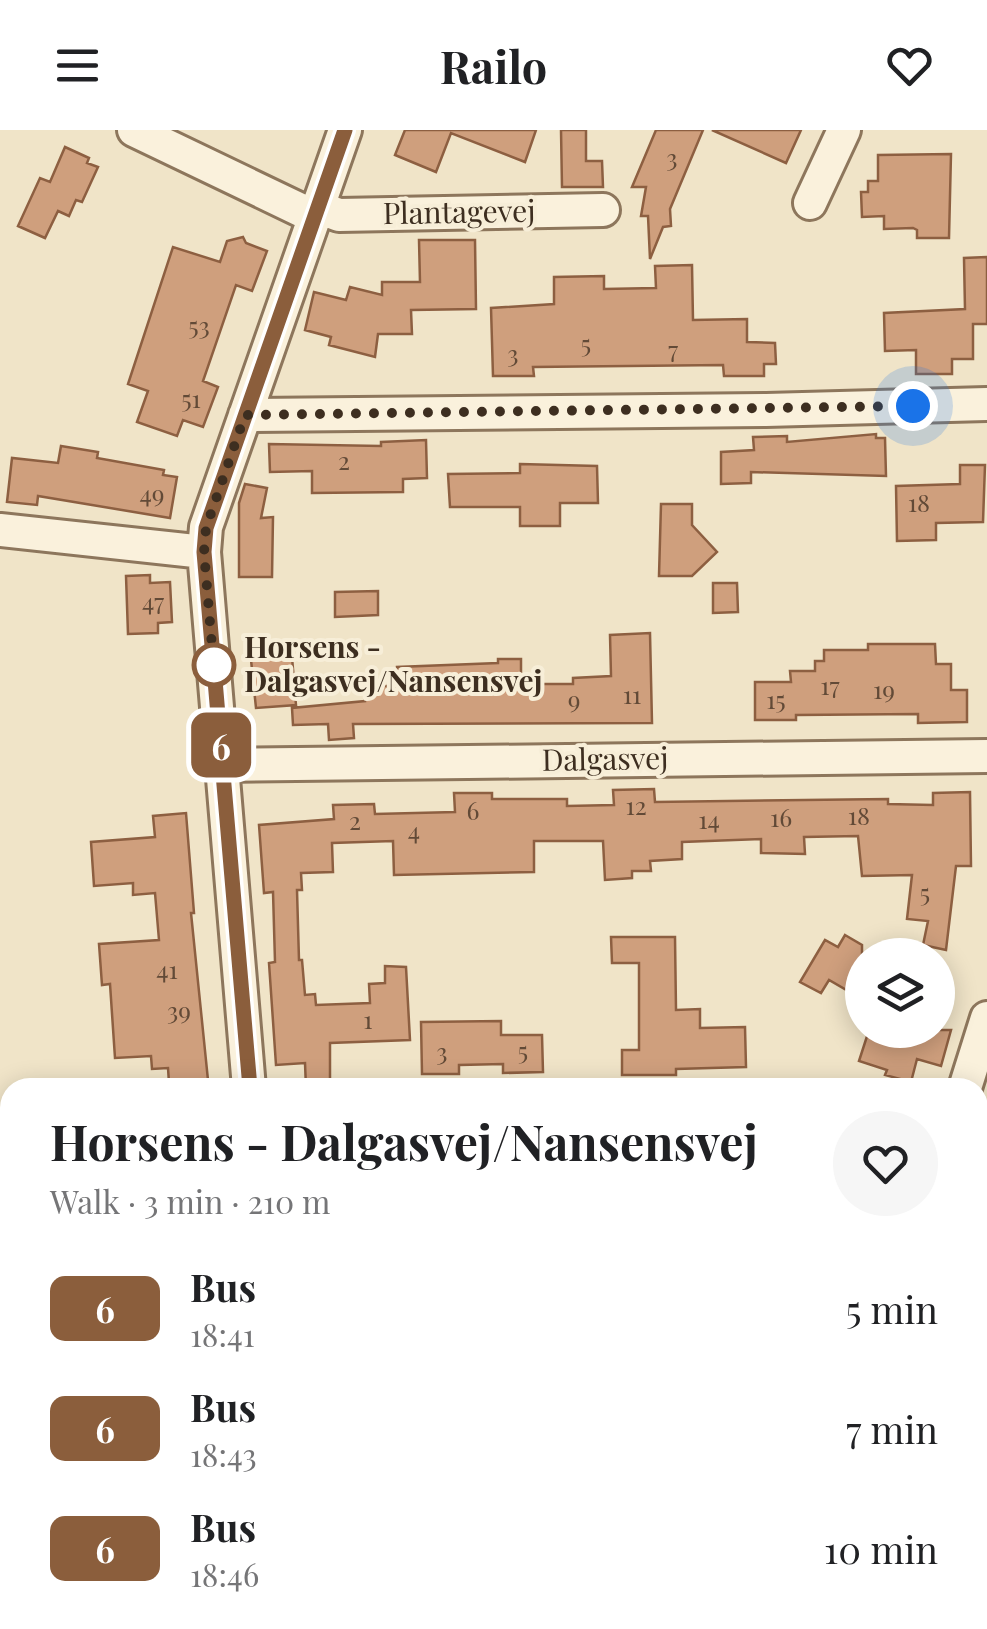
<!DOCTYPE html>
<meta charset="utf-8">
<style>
:root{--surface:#fff;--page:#f6f6f6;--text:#202124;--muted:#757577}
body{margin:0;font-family:"Playfair Display",serif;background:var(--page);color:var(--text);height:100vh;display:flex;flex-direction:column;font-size:38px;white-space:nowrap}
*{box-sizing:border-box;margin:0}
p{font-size:32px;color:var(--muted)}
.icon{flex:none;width:55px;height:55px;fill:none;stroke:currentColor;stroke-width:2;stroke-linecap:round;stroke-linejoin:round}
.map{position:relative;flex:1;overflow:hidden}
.sheet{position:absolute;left:0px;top:948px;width:988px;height:552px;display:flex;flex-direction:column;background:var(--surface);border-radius:30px 30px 0 0;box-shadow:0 5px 25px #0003}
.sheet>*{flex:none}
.badge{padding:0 20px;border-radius:15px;font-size:35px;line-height:65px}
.controls{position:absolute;left:845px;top:808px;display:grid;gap:20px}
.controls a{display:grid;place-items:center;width:110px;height:110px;border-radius:50%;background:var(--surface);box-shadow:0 5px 25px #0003;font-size:50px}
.you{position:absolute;width:50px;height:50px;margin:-25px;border:8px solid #fff;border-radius:50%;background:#1a73e8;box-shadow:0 0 0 15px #1a73e833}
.map>.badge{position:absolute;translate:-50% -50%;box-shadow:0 0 0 5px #fff}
.round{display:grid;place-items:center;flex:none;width:105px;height:105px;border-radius:52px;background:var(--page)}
.summary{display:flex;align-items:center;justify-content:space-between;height:170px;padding:0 50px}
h1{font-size:48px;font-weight:700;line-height:75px}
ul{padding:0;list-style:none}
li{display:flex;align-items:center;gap:30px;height:120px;padding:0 50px}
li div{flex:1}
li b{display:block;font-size:38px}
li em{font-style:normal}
li .badge{min-width:110px;font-weight:700;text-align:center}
header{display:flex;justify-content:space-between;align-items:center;height:130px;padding:0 50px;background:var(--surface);font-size:45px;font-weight:700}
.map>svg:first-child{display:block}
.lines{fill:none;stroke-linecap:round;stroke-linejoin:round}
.stream{stroke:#6f938a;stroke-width:9}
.building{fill:#cf9f7d;stroke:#8d5f41;stroke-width:2.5}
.minor-casing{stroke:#8d765c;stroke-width:38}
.path{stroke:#8d765c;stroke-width:5;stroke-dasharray:8 5;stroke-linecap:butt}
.minor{stroke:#faf1dc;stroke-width:32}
.line-casing{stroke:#fff;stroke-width:22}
.line{stroke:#8b5e3c;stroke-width:15}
.walk{stroke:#3d2e20;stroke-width:10;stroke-dasharray:0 18}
.stop-dot{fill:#fff;stroke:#8b5e3c;stroke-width:5}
.labels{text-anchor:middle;stroke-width:8;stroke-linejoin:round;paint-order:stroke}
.number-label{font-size:25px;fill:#624a37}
.street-label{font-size:30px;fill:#3d2e20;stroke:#f7eed8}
.stop-label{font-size:30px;font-weight:bold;fill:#3d2e20;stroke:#f7eed8;text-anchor:start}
</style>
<header><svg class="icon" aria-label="menu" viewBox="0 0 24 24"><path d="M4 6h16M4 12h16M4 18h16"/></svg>Railo<svg class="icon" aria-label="heart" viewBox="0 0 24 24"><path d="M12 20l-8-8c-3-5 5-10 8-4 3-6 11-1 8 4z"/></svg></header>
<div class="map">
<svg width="987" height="1499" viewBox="0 0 987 1499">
<rect width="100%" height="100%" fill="#f0e4c8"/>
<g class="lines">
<path class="stream" d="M978,1052L987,1020
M948,1490L949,1499"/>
</g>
<path class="building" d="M405,0H536L525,32L451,3L436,42L395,25Z
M561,0H586V31H602L603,57H562Z
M656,0H703L670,79L671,96L663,97L650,129L648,86H641L646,57H632Z
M712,0H801L786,33Z
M65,17L89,28L87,33L98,37L82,72L76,70L69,86L58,81L45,108L18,96L40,48L50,52Z
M951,24L949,108H917V100L913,98L884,99V86L862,87L861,62H868V51H878V25Z
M243,107L246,113L267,121L252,161L236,155L203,251L218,257L203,297L183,290L177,306L137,292L148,261L128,254L173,117L220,132L227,111Z
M419,110H475L476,179L411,180L412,204H378L375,227L329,215L331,207L305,200L314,162L346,170L350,157L382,165V152H420Z
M987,127V194H973V229H952V244H916V220L885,221L884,183L965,179L964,128Z
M692,135L693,190L747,189V212L775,213L776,234H764V246H724L723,235L533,237L534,246H493L491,178L554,174V147L604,146V159L656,158L655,136Z
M876,304V308H885L886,346L751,342V353L721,354V322L754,320L753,307L787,306V312Z
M426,310L427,348L403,349V362L312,363V341L270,342L269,314L381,316V312Z
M61,316L98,322L97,328L164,340L163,345L177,347L170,388L38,366L37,375L7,372L12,328L58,333Z
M520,334L597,336L598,373H560V396H520V377H450L448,344L520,343Z
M960,335H985L983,392L936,393V410L897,411L896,356L960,354Z
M245,354L267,358L261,388L273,387L272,447H239V373Z
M661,374H692V395L717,422L692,446H659Z
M150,445V453L170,452L172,492L158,493V503L128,504L126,446Z
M713,453H737L738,482L713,483Z
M378,461V485L335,487V462Z
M650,503L652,593L353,594L354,608L329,610L328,594L293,595L292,578L365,571L364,556H398L397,537L498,533V529H521V554H573V548L611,546L610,505Z
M868,514H935L936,534H951V560H967V592L918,593V584L796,585V590H755V552H791L790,541H815V531H824V520H868Z
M292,527L296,575L256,578L251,530Z
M654,659L655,672L888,669V674L933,675V663L970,662L971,736H956L946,820L923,815L928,791L907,789L912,745L862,746L858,706L804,707L805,724L761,723V709L682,712V729L650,731L651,741H632V748L605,750L603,711H534V742L394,745L393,711L332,713L333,742L301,743L302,760H297L299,830H302L305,865L315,864L316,875L370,873L369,854L385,853V836L406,837L410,910L330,913V958H306L305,933L276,935L269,833L275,832L273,762L264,763L259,695L334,689L333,675L374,674L375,684L455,682L454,663H492V669H567V676L614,675L613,660Z
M186,683L194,783H191L208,950L169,953L168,938L152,939L151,926L115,928L110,854L102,855L99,814L159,810L155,763L133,765V753L94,756L91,712L155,707L153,686Z
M845,805L862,815V869L829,850L821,863L800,852L825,810L838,817Z
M611,807H675L676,880L700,879V898L745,897L746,937L676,939V945H622V920H639V833H612Z
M501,891V905H542L543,942L503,943V934L459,935V944H422L421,892Z
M869,900L906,909L908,900H951L941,936L917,929L911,952L885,945L887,940L859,931Z"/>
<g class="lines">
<g class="minor-casing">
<path id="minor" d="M134,0L313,86
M810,73L844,0
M317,77L339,85L603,80
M245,285L766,280L987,274
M0,400L204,422
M222,635L987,626
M249,958L204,422L206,397L345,0
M965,958L987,888
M287,1490L288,1499
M543,1499L544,1490
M722,1499V1490"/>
</g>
<path class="path" d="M0,1310H10"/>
<use href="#minor" class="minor"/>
</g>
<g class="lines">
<g class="line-casing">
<path id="line" d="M250,958L204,422L206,398L345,0"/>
</g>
<use href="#line" class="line"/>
<path class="walk" d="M214,535V540L204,422L206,398L245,285L913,276"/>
</g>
<circle class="stop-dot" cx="214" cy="535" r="20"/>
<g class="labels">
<g class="number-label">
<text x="672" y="37">3</text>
<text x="199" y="205">53</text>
<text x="586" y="223">5</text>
<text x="673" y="229">7</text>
<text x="513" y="233">3</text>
<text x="191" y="278">51</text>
<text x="344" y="340">2</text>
<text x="152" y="373">49</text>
<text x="919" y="382">18</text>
<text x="153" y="481">47</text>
<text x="830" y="565">17</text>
<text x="884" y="569">19</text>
<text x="632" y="574">11</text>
<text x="574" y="579">9</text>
<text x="776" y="579">15</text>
<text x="636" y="685">12</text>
<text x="473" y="690">6</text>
<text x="859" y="695">18</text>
<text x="781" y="697">16</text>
<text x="709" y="699">14</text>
<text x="355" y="700">2</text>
<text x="414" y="710">4</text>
<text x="925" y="772">5</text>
<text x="167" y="849">41</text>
<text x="179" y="890">39</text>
<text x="368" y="899">1</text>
<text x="523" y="930">5</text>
<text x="442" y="931">3</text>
</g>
<g class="street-label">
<text transform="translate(459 83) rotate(-1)" y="10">Plantagevej</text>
<text transform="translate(605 630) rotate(-1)" y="10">Dalgasvej</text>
</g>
<g class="stop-label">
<text x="244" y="528">Horsens -<tspan x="244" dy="34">Dalgasvej/Nansensvej</tspan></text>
</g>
</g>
</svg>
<div class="controls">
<a><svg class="icon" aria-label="layers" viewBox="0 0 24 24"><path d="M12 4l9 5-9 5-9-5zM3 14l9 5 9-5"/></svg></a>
</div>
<div class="you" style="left:913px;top:276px"></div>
<b class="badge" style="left:221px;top:615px;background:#8b5e3c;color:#fff">6</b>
<section class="sheet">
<div class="summary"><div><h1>Horsens - Dalgasvej/Nansensvej</h1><p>Walk · 3 min · 210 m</p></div><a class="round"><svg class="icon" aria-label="heart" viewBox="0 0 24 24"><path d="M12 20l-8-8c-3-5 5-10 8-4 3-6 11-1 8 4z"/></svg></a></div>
<ul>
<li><span class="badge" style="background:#8b5e3c;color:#fff">6</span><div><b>Bus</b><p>18:41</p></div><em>5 min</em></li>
<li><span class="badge" style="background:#8b5e3c;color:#fff">6</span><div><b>Bus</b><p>18:43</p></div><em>7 min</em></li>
<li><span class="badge" style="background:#8b5e3c;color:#fff">6</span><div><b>Bus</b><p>18:46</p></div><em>10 min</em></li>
</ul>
</section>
</div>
